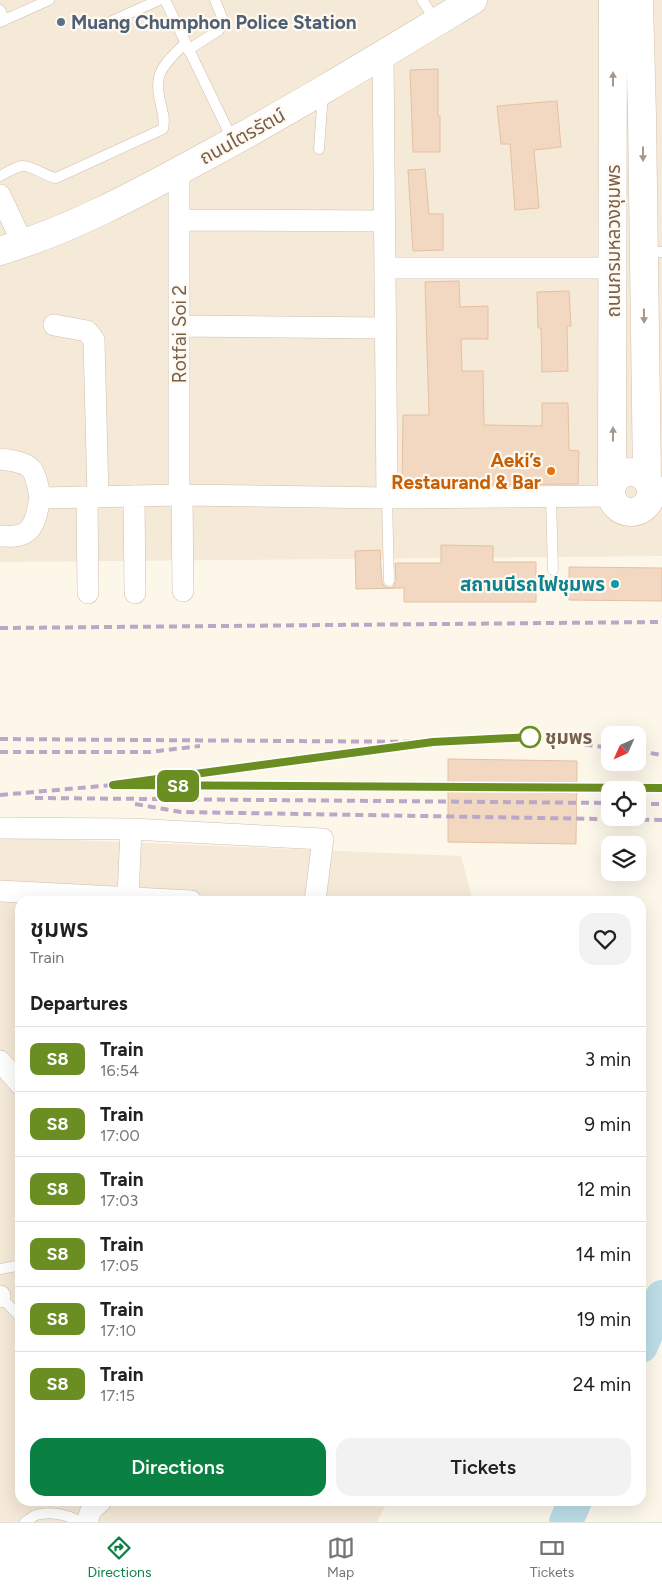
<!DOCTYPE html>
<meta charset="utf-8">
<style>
:root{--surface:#fff;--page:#f2f2f2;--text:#202124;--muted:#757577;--line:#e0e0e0;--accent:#0b8043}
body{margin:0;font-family:Figtree,"Noto Sans Thai",sans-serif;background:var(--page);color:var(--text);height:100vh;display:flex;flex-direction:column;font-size:19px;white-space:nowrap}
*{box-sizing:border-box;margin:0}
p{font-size:16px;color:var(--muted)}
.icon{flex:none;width:28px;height:28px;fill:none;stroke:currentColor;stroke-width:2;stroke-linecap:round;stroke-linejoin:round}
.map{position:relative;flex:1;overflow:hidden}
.side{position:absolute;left:15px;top:896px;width:631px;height:610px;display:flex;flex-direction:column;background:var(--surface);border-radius:15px;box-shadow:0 5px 20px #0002}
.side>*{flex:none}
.badge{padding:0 10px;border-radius:8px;font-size:18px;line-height:32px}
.needle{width:32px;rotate:225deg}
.controls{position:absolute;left:601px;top:726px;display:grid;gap:10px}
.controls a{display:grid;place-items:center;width:45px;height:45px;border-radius:10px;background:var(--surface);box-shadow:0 5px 20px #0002;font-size:25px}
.map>.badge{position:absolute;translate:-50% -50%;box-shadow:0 0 0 2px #fff}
h2{padding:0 15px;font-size:19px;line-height:45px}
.round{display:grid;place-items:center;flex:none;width:52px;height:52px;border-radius:15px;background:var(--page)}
.head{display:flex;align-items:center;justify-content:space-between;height:85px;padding:0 15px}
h1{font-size:24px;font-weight:600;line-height:38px}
.primary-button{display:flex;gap:10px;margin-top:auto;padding:10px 15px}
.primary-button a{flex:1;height:58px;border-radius:15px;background:var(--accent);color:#fff;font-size:20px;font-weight:600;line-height:58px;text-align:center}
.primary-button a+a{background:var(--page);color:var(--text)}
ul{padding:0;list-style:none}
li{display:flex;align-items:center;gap:15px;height:65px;padding:0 15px;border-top:1px solid var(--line)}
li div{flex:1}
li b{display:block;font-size:19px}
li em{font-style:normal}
li .badge{min-width:55px;font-weight:700;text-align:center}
.dock{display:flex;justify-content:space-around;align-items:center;height:70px;border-top:1px solid var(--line);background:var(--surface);font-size:14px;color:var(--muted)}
.dock a{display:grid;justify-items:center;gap:2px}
.dock .on{color:var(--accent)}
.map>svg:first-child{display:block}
.residential{fill:#f5e9d8}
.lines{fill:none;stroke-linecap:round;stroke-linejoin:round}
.river{stroke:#bddee7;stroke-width:34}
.building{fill:#f2d8c1;stroke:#e5c0a2}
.lane-casing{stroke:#cfbfae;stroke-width:11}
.street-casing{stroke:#cfbfae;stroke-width:22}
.secondary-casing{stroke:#d2c0ac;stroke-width:29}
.lane{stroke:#fff;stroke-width:10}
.street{stroke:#fff;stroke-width:21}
.secondary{stroke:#fff;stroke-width:28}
.rail{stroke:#bba7c8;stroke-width:4;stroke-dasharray:8 5;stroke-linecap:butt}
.oneway{fill:#a7978b}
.line-casing{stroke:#fff;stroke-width:11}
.line{stroke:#6b8e23;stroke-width:8}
.service-dot{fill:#5c6f8a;stroke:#fffaf1;stroke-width:2}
.food-dot{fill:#e8710a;stroke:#fffaf1;stroke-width:2}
.culture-dot{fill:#0f9aa8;stroke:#fffaf1;stroke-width:2}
.stop-dot{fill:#fff;stroke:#6b8e23;stroke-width:2.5}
.labels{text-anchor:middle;stroke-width:4.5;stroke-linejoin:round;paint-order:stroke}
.service-label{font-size:19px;font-weight:bold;fill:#4e5e75;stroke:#fffaf1;text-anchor:start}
.street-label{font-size:19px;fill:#785f4c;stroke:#fffaf1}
.food-label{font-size:19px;font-weight:bold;fill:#c56008;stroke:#fffaf1;text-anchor:end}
.culture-label{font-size:19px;font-weight:bold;fill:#0d838f;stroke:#fffaf1;text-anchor:end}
.stop-label{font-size:19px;font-weight:bold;fill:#785f4c;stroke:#fffaf1;text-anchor:start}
</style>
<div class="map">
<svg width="662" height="1522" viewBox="0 0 662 1522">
<rect width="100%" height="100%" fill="#fdf7ea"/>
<path class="residential" d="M0,0H662V556L0,562Z
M0,837L461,856L473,901H20V1501H388L377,1522H0Z"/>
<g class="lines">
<path class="river" d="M641,1346L662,1297
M566,1522L575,1501"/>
</g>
<path class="building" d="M438,69V116H440V152H413L410,70Z
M557,101L561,147L534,150L539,208L515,210L510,144H501L497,106Z
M425,169L429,214H443V250L413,251L408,170Z
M459,281L460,307L488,306V339H461L462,371H483L484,425L542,426V403H568L569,450L579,451L578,484L402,485L403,415H429L425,282Z
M569,291L571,326H567L568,371L542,372L541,328H538L537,292Z
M441,545L493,546V562H536V602H404V588L356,589L355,551L380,550L382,582L385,587L390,588L393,587L396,581L395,563H441Z
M569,567L662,568V601L569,600Z
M448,759L577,761L576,844L448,842Z"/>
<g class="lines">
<g class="lane-casing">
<path id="lane" d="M165,0L233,141
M422,0L436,21
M0,10L5,20
M0,22L49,0
M110,22L159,0
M188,50L219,30L223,20L215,0
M319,149L323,93
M0,176C6,173 15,167 22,166C31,165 45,176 56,178L163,129C165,120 163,114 161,105C152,71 164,66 185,43
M644,252H662
M387,498L389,581
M551,498L553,570
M0,1269L16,1266
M1,1297L20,1317
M25,1522C28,1520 32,1517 36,1515C49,1511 68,1514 79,1522"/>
</g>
<g class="street-casing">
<path id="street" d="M383,54L387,498
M179,172V496
M0,195L23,244
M179,220L385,221
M385,268H613
M54,325L87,331L94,340L98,497
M179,326L385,328
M0,459C32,463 35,466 40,498
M182,495L183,591
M134,496L135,593
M87,498L88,593
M0,536C6,536 14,537 20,535C36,531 37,511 40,498L182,495L387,498L611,496
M0,828L131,829L323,839L315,901
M0,891L191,901
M128,898L131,829
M0,1061L20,1084
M0,1296V1297
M87,1522L91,1510L101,1501"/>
</g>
<g class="secondary-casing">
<path id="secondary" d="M639,0L642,116L647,478
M0,251C70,230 135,195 199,160C292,110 382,55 473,0
M611 492a20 20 0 1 1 40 0a20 20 0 1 1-40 0Z
M612,483L613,0"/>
</g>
<use href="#lane" class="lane"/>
<use href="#street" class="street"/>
<use href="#secondary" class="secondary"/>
<path class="rail" d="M0,628L662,622
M0,739L433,742
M546,739L610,748
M428,742L530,737
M638,751L662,755
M0,752H150L200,746
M153,780L393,747
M0,795L113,785L662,788
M35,798L610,803
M135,804L181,812L662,820
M638,804H662"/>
</g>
<defs><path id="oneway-solid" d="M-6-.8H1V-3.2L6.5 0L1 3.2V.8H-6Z" transform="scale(1.25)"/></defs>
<g class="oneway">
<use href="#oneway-solid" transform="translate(613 79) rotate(-90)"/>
<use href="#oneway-solid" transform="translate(643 154) rotate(90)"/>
<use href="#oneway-solid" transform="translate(644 316) rotate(89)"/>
<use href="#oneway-solid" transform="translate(613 434) rotate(-90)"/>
</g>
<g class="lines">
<g class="line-casing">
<path id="line" d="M530,737L433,742L113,785L662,788"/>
</g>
<use href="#line" class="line"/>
</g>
<circle class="service-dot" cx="61" cy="22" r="5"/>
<circle class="food-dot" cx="551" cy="471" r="5"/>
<circle class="culture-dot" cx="615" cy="584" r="5"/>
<circle class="stop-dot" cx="530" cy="737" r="10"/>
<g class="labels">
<g class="service-label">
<text x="71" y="29">Muang Chumphon Police Station</text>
</g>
<g class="street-label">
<text transform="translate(242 136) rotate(-29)" y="7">ถนนไตรรัตน์</text>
<text transform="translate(613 241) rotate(-90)" y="7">ถนนกรมหลวงชุมพร</text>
<text transform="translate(179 334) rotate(-90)" y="7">Rotfai Soi 2</text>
</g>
<g class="food-label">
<text x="541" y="467">Aeki’s<tspan x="541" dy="22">Restaurand &amp; Bar</tspan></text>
</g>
<g class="culture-label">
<text x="605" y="591">สถานนีรถไฟชุมพร</text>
</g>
<g class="stop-label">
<text x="545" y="744">ชุมพร</text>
</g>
</g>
</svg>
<div class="controls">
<a><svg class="needle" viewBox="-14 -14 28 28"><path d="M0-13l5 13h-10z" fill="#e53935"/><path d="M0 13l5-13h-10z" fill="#757577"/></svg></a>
<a><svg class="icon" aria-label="locate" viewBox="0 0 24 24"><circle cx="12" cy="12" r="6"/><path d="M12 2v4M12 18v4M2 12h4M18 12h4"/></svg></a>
<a><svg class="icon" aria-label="layers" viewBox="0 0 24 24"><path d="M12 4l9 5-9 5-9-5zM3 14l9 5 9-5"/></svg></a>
</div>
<b class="badge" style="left:178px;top:786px;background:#6b8e23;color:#fff">S8</b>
<section class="side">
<div class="head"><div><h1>ชุมพร</h1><p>Train</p></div><a class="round"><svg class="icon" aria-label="heart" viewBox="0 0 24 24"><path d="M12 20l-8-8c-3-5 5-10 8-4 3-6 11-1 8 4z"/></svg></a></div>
<h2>Departures</h2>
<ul>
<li><span class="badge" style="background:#6b8e23;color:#fff">S8</span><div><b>Train</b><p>16:54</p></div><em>3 min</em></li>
<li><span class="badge" style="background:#6b8e23;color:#fff">S8</span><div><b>Train</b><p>17:00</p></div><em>9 min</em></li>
<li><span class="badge" style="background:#6b8e23;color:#fff">S8</span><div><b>Train</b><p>17:03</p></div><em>12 min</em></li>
<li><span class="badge" style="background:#6b8e23;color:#fff">S8</span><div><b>Train</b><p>17:05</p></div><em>14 min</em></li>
<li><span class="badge" style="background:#6b8e23;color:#fff">S8</span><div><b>Train</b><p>17:10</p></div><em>19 min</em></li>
<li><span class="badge" style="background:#6b8e23;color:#fff">S8</span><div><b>Train</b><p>17:15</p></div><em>24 min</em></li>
</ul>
<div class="primary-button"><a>Directions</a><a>Tickets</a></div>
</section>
</div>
<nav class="dock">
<a class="on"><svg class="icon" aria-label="directions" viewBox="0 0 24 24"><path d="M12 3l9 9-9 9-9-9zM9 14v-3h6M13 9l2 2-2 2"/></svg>Directions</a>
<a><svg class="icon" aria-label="map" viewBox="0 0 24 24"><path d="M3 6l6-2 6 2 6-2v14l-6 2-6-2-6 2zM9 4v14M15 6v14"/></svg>Map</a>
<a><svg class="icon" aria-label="tickets" viewBox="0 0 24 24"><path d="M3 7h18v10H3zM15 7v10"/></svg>Tickets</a>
</nav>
